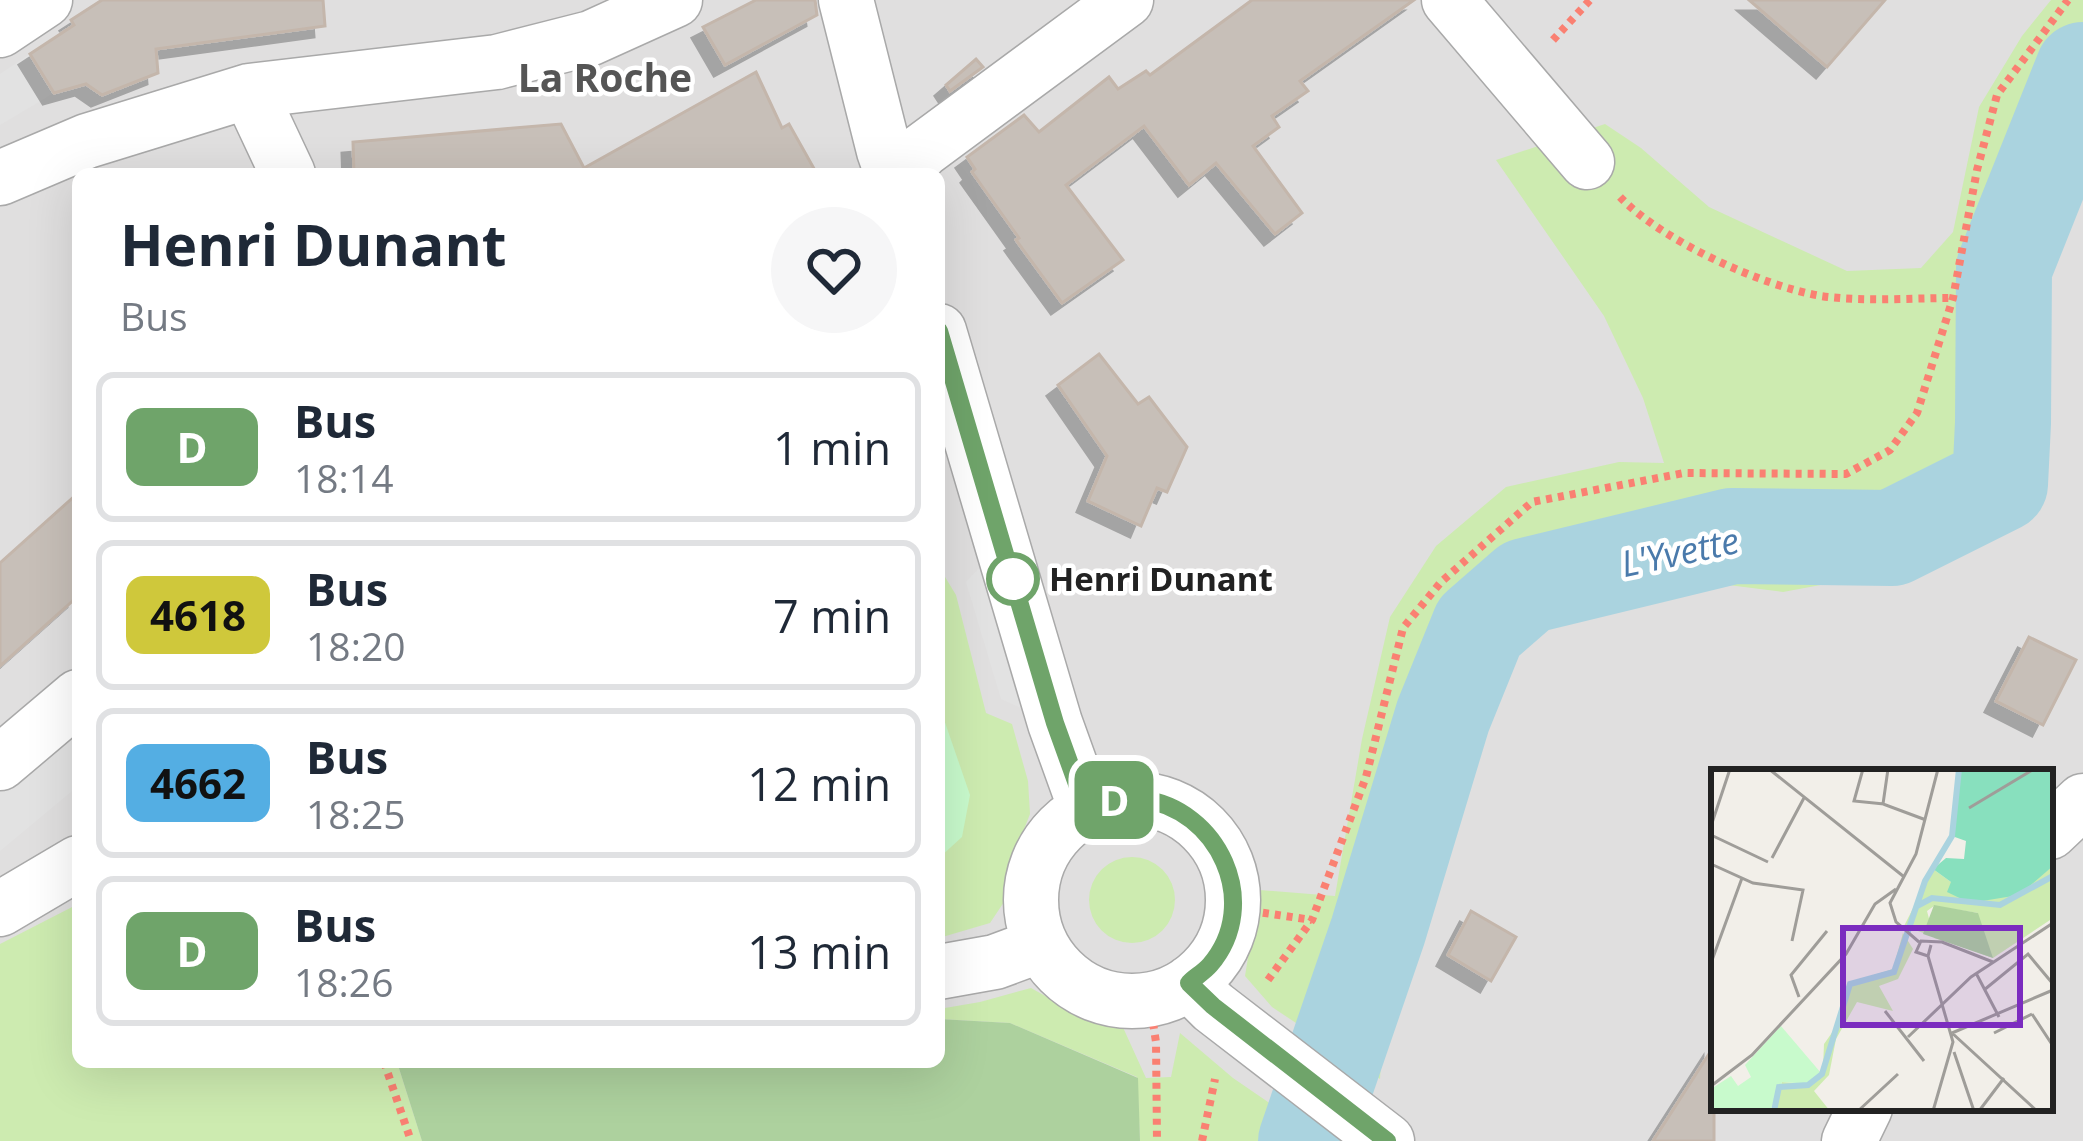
<!DOCTYPE html>
<style>
:root{--surface:#fff;--page:#f6f6f7;--text:#1f2937;--muted:#747a83;--line:#e0e1e3}
body{margin:0;font-family:"Open Sans",sans-serif;background:var(--page);color:var(--text);height:100vh;display:flex;flex-direction:column;font-size:45px;white-space:nowrap}
*{box-sizing:border-box;margin:0}
p{font-size:39px;color:var(--muted)}
.icon{flex:none;width:66px;height:66px;fill:none;stroke:currentColor;stroke-width:2;stroke-linecap:round;stroke-linejoin:round}
.map{position:relative;flex:1;overflow:hidden}
.sheet{position:absolute;left:72px;top:168px;width:873px;height:900px;display:flex;flex-direction:column;background:var(--surface);border-radius:18px;box-shadow:0 12px 48px #0002}
.sheet>*{flex:none}
.badge{padding:0 24px;border-radius:18px;font-size:42px;line-height:78px}
.map>.badge{position:absolute;translate:-50% -50%;box-shadow:0 0 0 6px #fff}
.round{display:grid;place-items:center;flex:none;width:126px;height:126px;border-radius:63px;background:var(--page)}
.head{display:flex;align-items:center;justify-content:space-between;height:204px;padding:0 48px}
h1{font-size:57px;font-weight:700;line-height:90px}
ul{padding:0;list-style:none}
li{display:flex;align-items:center;gap:36px;height:150px;margin:0 24px 18px;padding:0 24px;border:6px solid var(--line);border-radius:18px}
li div{flex:1}
li b{display:block;font-size:45px}
li em{font-style:normal}
li .badge{min-width:132px;font-weight:700;text-align:center}
.map>svg:first-child{display:block}
.residential{fill:#e0dfdf;fill-rule:evenodd}
.grass{fill:#cdebb0}
.forest{fill:#add19e}
.park{fill:#c8facc}
.parking{fill:#e2e2e2}
.lines{fill:none;stroke-linecap:round;stroke-linejoin:round}
.river{stroke:#aad3df;stroke-width:96}
.building{fill:#c7bfb8;stroke:#c4b6ab;stroke-width:3;filter:url(#shadow)}
.minor-casing{stroke:#a9a9a9;stroke-width:57}
.path{stroke:#fa8072;stroke-width:8;stroke-dasharray:6 6;stroke-linecap:butt}
.minor{stroke:#fff;stroke-width:54}
.line-casing{stroke:#fff;stroke-width:27}
.line{stroke:#6fa46a;stroke-width:18}
.stop-dot{fill:#fff;stroke:#6fa46a;stroke-width:6}
.labels{text-anchor:middle;stroke-width:9;stroke-linejoin:round;paint-order:stroke}
.stop-label{font-size:33px;font-weight:bold;fill:#222;stroke:#fff;text-anchor:start}
.water-label{font-size:36px;font-style:italic;fill:#4a7aab;stroke:#fff}
.quarter-label{font-size:39px;font-weight:bold;fill:#555;stroke:#fff}
.inset-river{fill:none;stroke:#aad3df;stroke-width:6}
.inset-road{fill:none;stroke:#9f9d99;stroke-width:3}
.view{fill:#7b2cbf;fill-opacity:0.15;stroke:#7b2cbf;stroke-width:6}
.inset-edge{fill:none;stroke:#222;stroke-width:6}
</style>
<div class="map">
<svg width="2083" height="1141" viewBox="0 0 2083 1141">
<defs>
<filter id="shadow"><feDropShadow dx="-11" dy="11" stdDeviation="0" flood-color="#0004"/></filter>
</defs>
<rect width="100%" height="100%" fill="#f2efe9"/>
<path class="residential" d="M0,0H2083V1141H0ZM78,174H939V1062H78ZM1714,772H2050V1108H1714Z"/>
<path class="grass" d="M2051,0H2083V114L2042,257L2026,363L2019,490L1966,539L1869,576L1783,592L1672,578L1547,611L1498,656L1462,732L1419,928L1383,1027L1380,1079L1272,1007L1245,976L1259,890L1335,896L1362,739L1390,617L1436,546L1506,487L1619,462L1664,463L1643,398L1604,316L1496,160L1605,124L1641,148L1709,207L1847,271L1921,268L1953,232L1979,107L2022,36Z
M939,567L956,595L986,713L1012,724L1028,781L1030,814L1010,865L1004,902L990,923L939,938Z
M1089 900a43 43 0 1 1 86 0a43 43 0 1 1-86 0Z
M78,904V1062H397L422,1141H0V944Z
M1031,988L1072,1011L1121,1023L1146,1078L1171,1077L1180,1033L1233,1078L1325,1141H1140L1137,1077L1010,1023L939,1019V1009L980,1002Z"/>
<path class="forest" d="M939,1019L1010,1023L1138,1078L1140,1141H422L397,1062H939Z"/>
<path class="park" d="M939,705L970,795L962,837L939,858Z"/>
<path class="parking" d="M30,54L54,93L0,125V74Z
M982,565L1025,710L1001,699L966,582Z
M78,716V786L0,851V782Z"/>
<g class="lines">
<path class="river" d="M1306,1141L1378,931L1443,716L1479,627L1526,586L1732,536L1892,538L2000,484L2003,423L2004,268L2083,70"/>
</g>
<path class="building" d="M102,0H323L325,26L156,49L158,73L102,95L86,84L54,93L30,54L74,25L71,20Z
M756,0H815L817,15L725,65L703,27Z
M1252,0H1414L1300,81L1308,91L1272,116L1279,127L1253,146L1302,213L1275,234L1216,163L1189,185L1144,126L1066,185L1123,260L1062,303L1016,240L1019,238L972,172L975,169L967,157L1024,115L1039,132L1109,77L1118,89L1146,71L1150,75Z
M1749,0H1885L1827,67Z
M976,59L983,67L950,91L946,85Z
M756,72L782,128L789,124L817,174H354L353,142L561,124L584,168Z
M1099,354L1138,404L1149,397L1187,447L1167,492L1157,488L1141,526L1088,501L1107,456L1058,385Z
M78,493V596L0,666V563Z
M2029,637L2076,660L2043,725L1996,701Z
M1471,911L1516,937L1491,981L1448,955Z
M1714,1046V1141H1653Z"/>
<g class="lines">
<g class="minor-casing">
<path id="minor" d="M846,0L884,151L892,174
M1449,0L1587,162
M0,30L45,0
M249,91L288,174
M900,174L923,150L1126,0
M0,178L87,141L249,91L497,62L591,38L675,0
M939,331L1055,723L1086,809
M0,763L78,697
M1031 900a101 101 0 1 1 202 0a101 101 0 1 1-202 0Z
M2050,832L2083,801
M0,909L78,863
M939,972L995,962L1041,945
M1189,983L1213,1007L1387,1141
M1849,1141L1865,1108"/>
</g>
<path class="path" d="M1553,40L1590,0
M1620,197C1662,241 1762,286 1821,296C1864,302 1910,298 1953,298
M1251,911L1312,920
M1268,980L1312,920L1366,777L1403,628L1441,582L1532,502L1684,473L1846,474L1890,450L1917,413L1953,298L1977,170L1997,95L2068,0
M1153,1023L1156,1042L1157,1141
M384,1062L411,1141
M1202,1141L1215,1079"/>
<use href="#minor" class="minor"/>
</g>
<g class="lines">
<g class="line-casing">
<path id="line" d="M939,331L1055,723L1086,809C1104,803 1122,797 1141,799C1218,808 1263,903 1210,965C1204,972 1195,977 1189,983L1213,1006L1387,1141"/>
</g>
<use href="#line" class="line"/>
</g>
<circle class="stop-dot" cx="1013" cy="579" r="24"/>
<g class="labels">
<g class="stop-label">
<text x="1049" y="591">Henri Dunant</text>
</g>
<g class="water-label">
<text transform="translate(1680 552) rotate(-12)" y="13">L'Yvette</text>
</g>
<g class="quarter-label">
<text x="605" y="92">La Roche</text>
</g>
</g>
<g transform="translate(1711 769)">
<rect width="342" height="342" fill="#f2efe9"/>
<path d="M342,97V149L282,189L193,157L222,100L240,113L320,114ZM223,137L267,144L265,181L223,169L216,142ZM192,164L202,180L187,210L168,217L182,242L146,233L125,270L118,306L103,322L119,342H60L71,313L97,315L112,300L113,275L132,248L138,214L182,200Z" fill="#cdebb0" fill-rule="evenodd"/>
<path d="M223,136L267,144L282,189L212,165Z" fill="#add19e"/>
<path d="M70,257L110,304L97,315L71,313L59,342H0V320L20,307L27,317L40,308L34,296Z" fill="#c8facc"/>
<path d="M248,0H342V97L308,126L259,134L236,123L240,113L222,100L235,89L253,90L255,72L241,67Z" fill="#88e0be"/>
<path class="inset-river" d="M206,137L221,129L289,136L342,107M63,342L68,318L97,316L111,305L139,215L183,203L214,112L241,67L248,0"/>
<path class="inset-road" d="M58,0L192,107M152,0L143,32L173,35M177,0L172,35L215,51M258,39L323,0M0,57L19,0M0,66L57,93M61,89L94,27M0,95L42,114L92,121L81,172M208,173L185,153L179,134L205,85L227,0M220,176L217,187L205,183L210,172L231,173L282,193M217,187L242,273L222,342M0,194L31,109M265,204L288,248M273,221L317,185L342,215M88,228L80,206L116,162M174,242L213,292M321,245L342,277M241,264L326,342M241,264L342,221M283,264L321,245M197,268L260,208L342,154M243,283L263,342M0,317L41,286L135,185L164,135L185,120M147,342L187,305M268,342L293,309"/>
<path class="view" d="M132,159H309V256H132Z"/>
<rect width="342" height="342" class="inset-edge"/>
</g>
</svg>
<b class="badge" style="left:1114px;top:800px;background:#6fa46a;color:#fff">D</b>
<section class="sheet">
<div class="head"><div><h1>Henri Dunant</h1><p>Bus</p></div><a class="round"><svg class="icon" aria-label="heart" viewBox="0 0 24 24"><path d="M12 20l-8-8c-3-5 5-10 8-4 3-6 11-1 8 4z"/></svg></a></div>
<ul>
<li><span class="badge" style="background:#6fa46a;color:#fff">D</span><div><b>Bus</b><p>18:14</p></div><em>1 min</em></li>
<li><span class="badge" style="background:#cfc83b;color:#111">4618</span><div><b>Bus</b><p>18:20</p></div><em>7 min</em></li>
<li><span class="badge" style="background:#54aee3;color:#111">4662</span><div><b>Bus</b><p>18:25</p></div><em>12 min</em></li>
<li><span class="badge" style="background:#6fa46a;color:#fff">D</span><div><b>Bus</b><p>18:26</p></div><em>13 min</em></li>
</ul>
</section>
</div>
